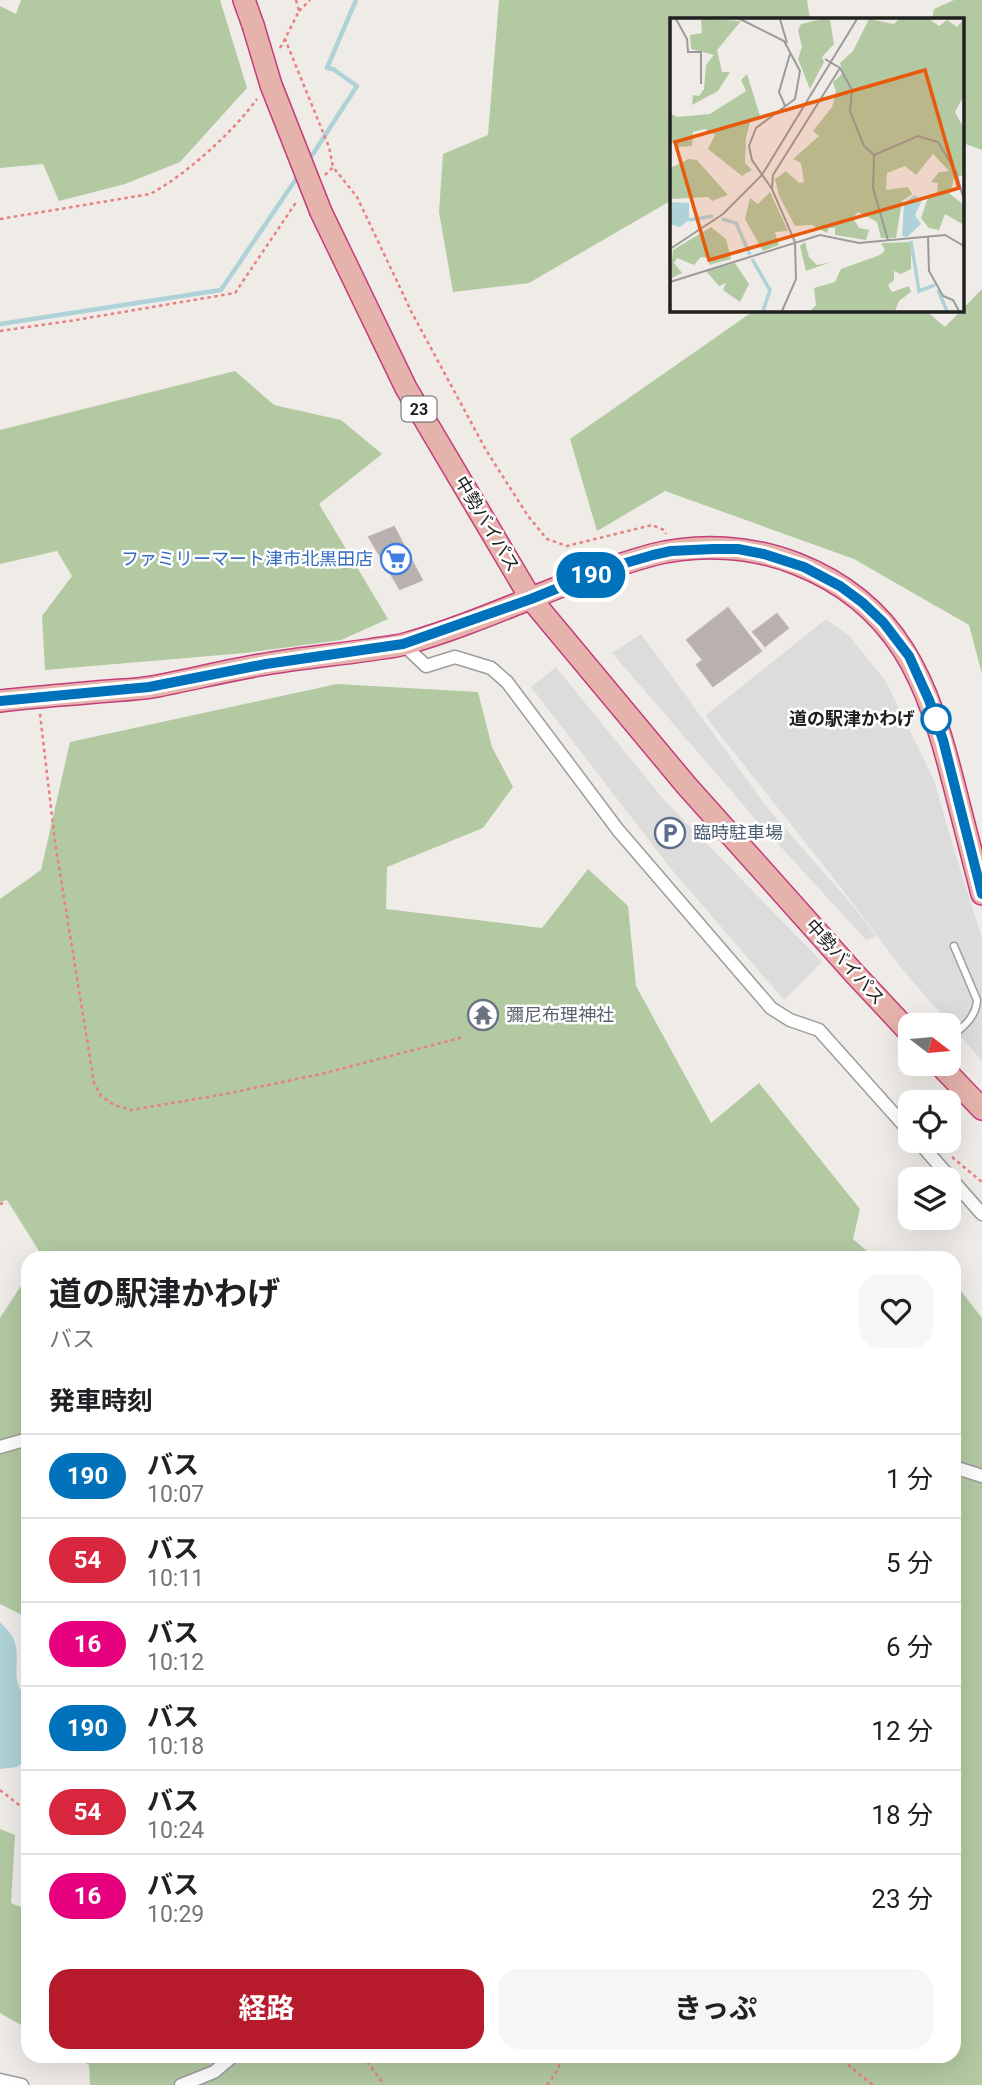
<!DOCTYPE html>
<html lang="ja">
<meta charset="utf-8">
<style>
:root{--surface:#fff;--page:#f6f6f6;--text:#202124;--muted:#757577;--line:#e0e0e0;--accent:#b61a2b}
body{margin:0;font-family:Roboto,"Noto Sans JP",sans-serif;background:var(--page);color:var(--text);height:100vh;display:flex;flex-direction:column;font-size:26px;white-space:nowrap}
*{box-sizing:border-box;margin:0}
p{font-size:23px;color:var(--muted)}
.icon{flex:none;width:38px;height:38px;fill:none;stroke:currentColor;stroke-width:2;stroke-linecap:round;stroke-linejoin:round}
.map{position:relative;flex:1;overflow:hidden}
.drawer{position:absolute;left:21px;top:1251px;width:940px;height:812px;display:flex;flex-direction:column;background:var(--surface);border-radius:21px;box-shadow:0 7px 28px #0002}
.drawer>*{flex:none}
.badge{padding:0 14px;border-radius:23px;font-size:24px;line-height:46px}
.needle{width:46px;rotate:106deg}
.buttons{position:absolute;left:898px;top:1013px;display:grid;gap:14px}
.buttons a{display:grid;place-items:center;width:63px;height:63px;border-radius:14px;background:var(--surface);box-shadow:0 7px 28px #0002;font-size:35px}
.map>.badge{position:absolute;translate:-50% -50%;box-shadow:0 0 0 4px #fff}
h2{padding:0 28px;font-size:26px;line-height:63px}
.round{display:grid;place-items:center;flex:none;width:74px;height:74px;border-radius:21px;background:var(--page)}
.head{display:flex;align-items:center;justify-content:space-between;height:119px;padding:0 28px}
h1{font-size:33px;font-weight:700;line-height:52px}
.button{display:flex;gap:14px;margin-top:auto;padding:14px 28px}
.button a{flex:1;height:80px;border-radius:21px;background:var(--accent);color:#fff;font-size:28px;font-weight:700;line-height:80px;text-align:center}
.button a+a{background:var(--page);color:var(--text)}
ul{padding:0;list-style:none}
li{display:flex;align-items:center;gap:21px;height:84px;padding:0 28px;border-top:2px solid var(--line)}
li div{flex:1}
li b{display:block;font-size:26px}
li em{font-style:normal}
li .badge{min-width:77px;font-weight:700;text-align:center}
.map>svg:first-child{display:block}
.forest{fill:#b2c9a2}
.parking{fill:#dcdcdc}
.water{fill:#aed2d7}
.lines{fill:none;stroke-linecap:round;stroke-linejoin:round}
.stream{stroke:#aed2d7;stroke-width:4.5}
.building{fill:#b8b1ae;stroke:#bfb2ac;stroke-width:2}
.service-casing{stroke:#9d9d9d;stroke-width:9}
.minor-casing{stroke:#9d9d9d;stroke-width:15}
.trunk-casing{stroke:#c53d7a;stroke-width:24}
.path{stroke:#e97f80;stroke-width:2.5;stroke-dasharray:3.5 3.5;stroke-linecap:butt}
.service{stroke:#fff;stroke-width:6}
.minor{stroke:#fff;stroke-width:12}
.trunk{stroke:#e6b2ac;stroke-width:21}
.trunk-bridge-casing{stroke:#c53d7a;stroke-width:24;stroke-linecap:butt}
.trunk-bridge{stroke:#e6b2ac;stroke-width:21}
.line-casing{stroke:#fff;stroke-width:16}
.line{stroke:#0072bc;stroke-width:10}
.stop-dot{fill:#fff;stroke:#0072bc;stroke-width:3.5}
.labels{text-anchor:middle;stroke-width:5;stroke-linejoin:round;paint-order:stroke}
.shield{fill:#fff;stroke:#636363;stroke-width:2}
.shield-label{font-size:16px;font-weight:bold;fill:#202020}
.street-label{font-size:18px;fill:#202020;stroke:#fff}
.shop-label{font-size:18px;fill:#366cbe;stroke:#fff;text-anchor:end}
.stop-label{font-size:18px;font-weight:bold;fill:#202020;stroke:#fff;text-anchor:end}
.service-label{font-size:18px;fill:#4e5e75;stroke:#fff;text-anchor:start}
.worship-label{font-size:18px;fill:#5b616d;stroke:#fff;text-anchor:start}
.inset-river{fill:none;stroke:#aed2d7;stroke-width:3.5}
.inset-road{fill:none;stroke:#9c9a98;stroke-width:2}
.view{fill:#e8590c;fill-opacity:0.15;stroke:#e8590c;stroke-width:3.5}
.inset-edge{fill:none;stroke:#202020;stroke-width:3.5}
</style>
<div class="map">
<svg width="982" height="2085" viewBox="0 0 982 2085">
<rect width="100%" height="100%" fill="#efece8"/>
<path class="forest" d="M21,0H220L247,88L180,162L125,184L59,201L43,164L0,168V6L16,14Z
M499,0H807L810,19H672V200L529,283L453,292L439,212L443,154L488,135Z
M954,0H982V150L963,143V19H932L934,9Z
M982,289V674L969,625L854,559L665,491L597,531L570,439L755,310H925L945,327Z
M235,371L274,405L341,420L382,454L319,504L388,619L341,640L245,653L45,670L42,616L72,576L57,551L0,564V430Z
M337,684L478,692L492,747L513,787L483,828L387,867L386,909L542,928L588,869L628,906L636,986L711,1123L759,1083L860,1209L853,1239L875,1258H39L41,1254L7,1200L0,1202V899L41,870L70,742Z
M28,1275V1629L26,1617L0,1604V1318Z
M954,1290L961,1291L982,1318V2085H90L89,2065L74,2056H954Z
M0,1829L15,1835L11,1903L28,1910V2029L0,2013Z"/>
<path class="parking" d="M826,619L849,636L885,680L934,780L953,846L982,938V1061L901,968L843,890L709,721L706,715Z
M641,634L769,810L853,906L876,936L866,940L759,823L612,653Z
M556,667L664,800L822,962L784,1000L668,865L531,687Z"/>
<path class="water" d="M0,1622C5,1627 11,1633 14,1640C22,1661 8,1682 28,1698V1759L17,1767L0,1769Z"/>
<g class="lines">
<path class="stream" d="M309,160L357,86L333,69L327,68L356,0
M0,324L221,290L298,176"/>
</g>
<path class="building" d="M394,527L422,580L400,589L369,537Z
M728,608L761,651L713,686L697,665L703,660L687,640Z
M777,614L788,628L765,646L753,632Z"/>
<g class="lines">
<g class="service-casing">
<path id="service" d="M948,1040C961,1028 976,1019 977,1000L954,946"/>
</g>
<g class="minor-casing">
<path id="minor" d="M403,644L426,666L455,657L491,668L507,682L618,830L771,1008L790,1020L819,1030L910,1132
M918,1141L982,1214
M0,1447L28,1439
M954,1467L982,1476
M0,2080L22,2085
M181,2085L214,2072L233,2056"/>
</g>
<g class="trunk-casing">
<path id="trunk" d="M244,0L253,25
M321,212L406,388L531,599L686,785L853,972L910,1033
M0,701C32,697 65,695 97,692C116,690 134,690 152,687C190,680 228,670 266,664C300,658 335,655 369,650C381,648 394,647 405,644C490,620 568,578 652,555C699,543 752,546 797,564C899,604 928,683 953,781C963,819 972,856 982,894
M939,1064L982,1109"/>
</g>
<path class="path" d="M296,0L299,11L285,39L329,147L333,167
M299,11L310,0
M280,48L285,39
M325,175L333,167L357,197L412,313L486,450L528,516L547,539L567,546L652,525L664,530L666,534
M0,219L150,194C186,175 233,132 257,99
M0,331L70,321L235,293L297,201
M40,714L55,842L94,1083L101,1096L114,1105L131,1110L225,1094L321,1074L464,1037
M952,1157L982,1182
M0,1204L3,1203
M0,1790L28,1812
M363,2056L384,2085
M837,2056L873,2085
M547,2085L557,2071L563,2056"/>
<use href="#service" class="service"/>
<use href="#minor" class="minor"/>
<use href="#trunk" class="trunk"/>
<g class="trunk-bridge-casing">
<path id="trunk-bridge" d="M253,25L271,85L321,212"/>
</g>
<use href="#trunk-bridge" class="trunk-bridge"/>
</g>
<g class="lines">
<g class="line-casing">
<path id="line" d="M0,701L149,687L266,664L403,644L531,599L605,569L653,555L671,551L713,549H738L764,554L804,567L840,586L863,603L883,622L909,656L929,700L943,740L982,894"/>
</g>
<use href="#line" class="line"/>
</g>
<defs>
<g id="supermarket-ring" transform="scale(1.575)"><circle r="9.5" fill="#fff" stroke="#3f7fe0" stroke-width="1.5"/><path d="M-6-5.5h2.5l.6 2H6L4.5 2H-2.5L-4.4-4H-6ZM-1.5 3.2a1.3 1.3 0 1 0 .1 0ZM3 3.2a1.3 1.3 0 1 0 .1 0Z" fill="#3f7fe0"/></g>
<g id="parking-ring" transform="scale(1.575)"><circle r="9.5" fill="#fff" stroke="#5c6f8a" stroke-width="1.5"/><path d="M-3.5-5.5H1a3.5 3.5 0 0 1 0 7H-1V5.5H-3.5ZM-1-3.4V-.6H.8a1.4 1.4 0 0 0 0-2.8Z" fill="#5c6f8a"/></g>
<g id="temple-ring" transform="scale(1.575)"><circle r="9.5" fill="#fff" stroke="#6b7280" stroke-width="1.5"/><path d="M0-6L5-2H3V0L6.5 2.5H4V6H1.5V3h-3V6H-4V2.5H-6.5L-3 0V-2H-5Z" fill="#6b7280"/></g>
</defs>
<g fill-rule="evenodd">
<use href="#supermarket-ring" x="396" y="559"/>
<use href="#parking-ring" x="670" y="833"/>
<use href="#temple-ring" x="483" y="1015"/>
</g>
<circle class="stop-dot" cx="936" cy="719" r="14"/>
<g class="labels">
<rect class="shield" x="401.5" y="396.5" width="35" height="25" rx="5"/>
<g class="shield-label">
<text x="419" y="415">23</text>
</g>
<g class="street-label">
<text transform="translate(487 524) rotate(59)" y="6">中勢バイパス</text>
<text transform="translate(845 962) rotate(48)" y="6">中勢バイパス</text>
</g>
<g class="shop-label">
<text x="373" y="565">ファミリーマート津市北黒田店</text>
</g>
<g class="stop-label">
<text x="915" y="725">道の駅津かわげ</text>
</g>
<g class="service-label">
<text x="693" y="839">臨時駐車場</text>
</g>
<g class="worship-label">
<text x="506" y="1021">彌尼布理神社</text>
</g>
</g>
<g transform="translate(670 18)">
<rect width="294" height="294" fill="#efece8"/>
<path d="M35,1L71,3L47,32L52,54H60L48,73L22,87L23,77L29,78L34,71L36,47L44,37L21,31L20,17L32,15L31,2ZM152,1L160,2L164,26L152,39L154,44L140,71L128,41L132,29L128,12L131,6ZM199,1L224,6L229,1H259L269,8L277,2L287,9L294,1V77L285,94L294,111L293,157L284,160L280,176L294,187V207L275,196L269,212L259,210L251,200L259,177L267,175L268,165L261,164L269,154L279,153L263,136L246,157L235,148L217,155L216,172L238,169L242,176L232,183L226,220H211L207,204L188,194L183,200L189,210L199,212L196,222L165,217V210H159L157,215L142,207L125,208L109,178L105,161L116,153L129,165L134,164L131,145L123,141L149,118L143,113L162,89L166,74L163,64L173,55L170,45L183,33ZM77,56L90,98L80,104L76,120L75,145L82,152L72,158L38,131L45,117L35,111L23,114L22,128L7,129L0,122V95L7,99L40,96L76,73L71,62ZM19,141L27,142L58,177L42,183L38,179L0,181V150ZM100,174L118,213L105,214L109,227L93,233L75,201L80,180L88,186ZM41,209L56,221L61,241L39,247L40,240L31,239L24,247L7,240L4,245L12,255L0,261L3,232ZM135,224L139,239L147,247L161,244L136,253L130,228ZM241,224V251L231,256L224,253V262L218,267L222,274L239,268L241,274L229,283L225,293H140L146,287L144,270L165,264L171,251L210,237L215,232L211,225ZM65,245L79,266L70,284L53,272L56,265L49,268L36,253Z" fill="#b2c9a2"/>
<path d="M244,177L252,182L245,197L251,206L237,219L232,218L234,186ZM0,184L19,185V202L10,209L0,206Z" fill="#aed2d7"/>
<path class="inset-river" d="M52,201L66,205L80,237M19,202L43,198M241,223L249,273L265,267M82,241L100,272L93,293M268,272L277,293"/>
<path class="inset-road" d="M6,1L17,21L18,34H31V66M70,1L114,23L130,53L125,81L86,110L79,128L82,142L102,171L125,224L126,261L112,293M110,1L117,25M155,41L170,50L182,72L180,93L194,128L204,137L203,170L218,222M115,88L109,74L120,36M204,137L248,118L268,124L286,154L294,182M102,171L103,157L170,50M258,219L259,253L273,278L283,282L289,293M0,231L53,196L92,157L187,1M0,264L150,217L189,225L275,217L294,228"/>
<path class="view" d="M255,52L289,170L39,242L5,124Z"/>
<rect width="294" height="294" class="inset-edge"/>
</g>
</svg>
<div class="buttons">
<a><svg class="needle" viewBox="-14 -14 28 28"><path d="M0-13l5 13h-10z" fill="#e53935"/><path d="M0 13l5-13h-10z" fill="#757577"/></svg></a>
<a><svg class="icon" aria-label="locate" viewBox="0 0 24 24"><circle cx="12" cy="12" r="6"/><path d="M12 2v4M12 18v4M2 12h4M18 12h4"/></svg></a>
<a><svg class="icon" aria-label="layers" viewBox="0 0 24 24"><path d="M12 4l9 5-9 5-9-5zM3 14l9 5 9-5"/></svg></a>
</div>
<b class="badge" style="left:591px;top:575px;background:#0072bc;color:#fff">190</b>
<section class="drawer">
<div class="head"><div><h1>道の駅津かわげ</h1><p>バス</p></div><a class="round"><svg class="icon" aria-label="heart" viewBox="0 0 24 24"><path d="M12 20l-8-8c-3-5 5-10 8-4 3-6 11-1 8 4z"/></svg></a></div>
<h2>発車時刻</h2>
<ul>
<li><span class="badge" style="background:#0072bc;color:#fff">190</span><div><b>バス</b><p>10:07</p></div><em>1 分</em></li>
<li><span class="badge" style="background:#d7263d;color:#fff">54</span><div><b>バス</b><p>10:11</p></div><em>5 分</em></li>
<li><span class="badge" style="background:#e6007e;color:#fff">16</span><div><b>バス</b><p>10:12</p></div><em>6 分</em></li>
<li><span class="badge" style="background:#0072bc;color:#fff">190</span><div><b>バス</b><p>10:18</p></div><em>12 分</em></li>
<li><span class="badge" style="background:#d7263d;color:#fff">54</span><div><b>バス</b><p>10:24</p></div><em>18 分</em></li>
<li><span class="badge" style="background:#e6007e;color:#fff">16</span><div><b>バス</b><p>10:29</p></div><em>23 分</em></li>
</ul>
<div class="button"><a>経路</a><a>きっぷ</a></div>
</section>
</div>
